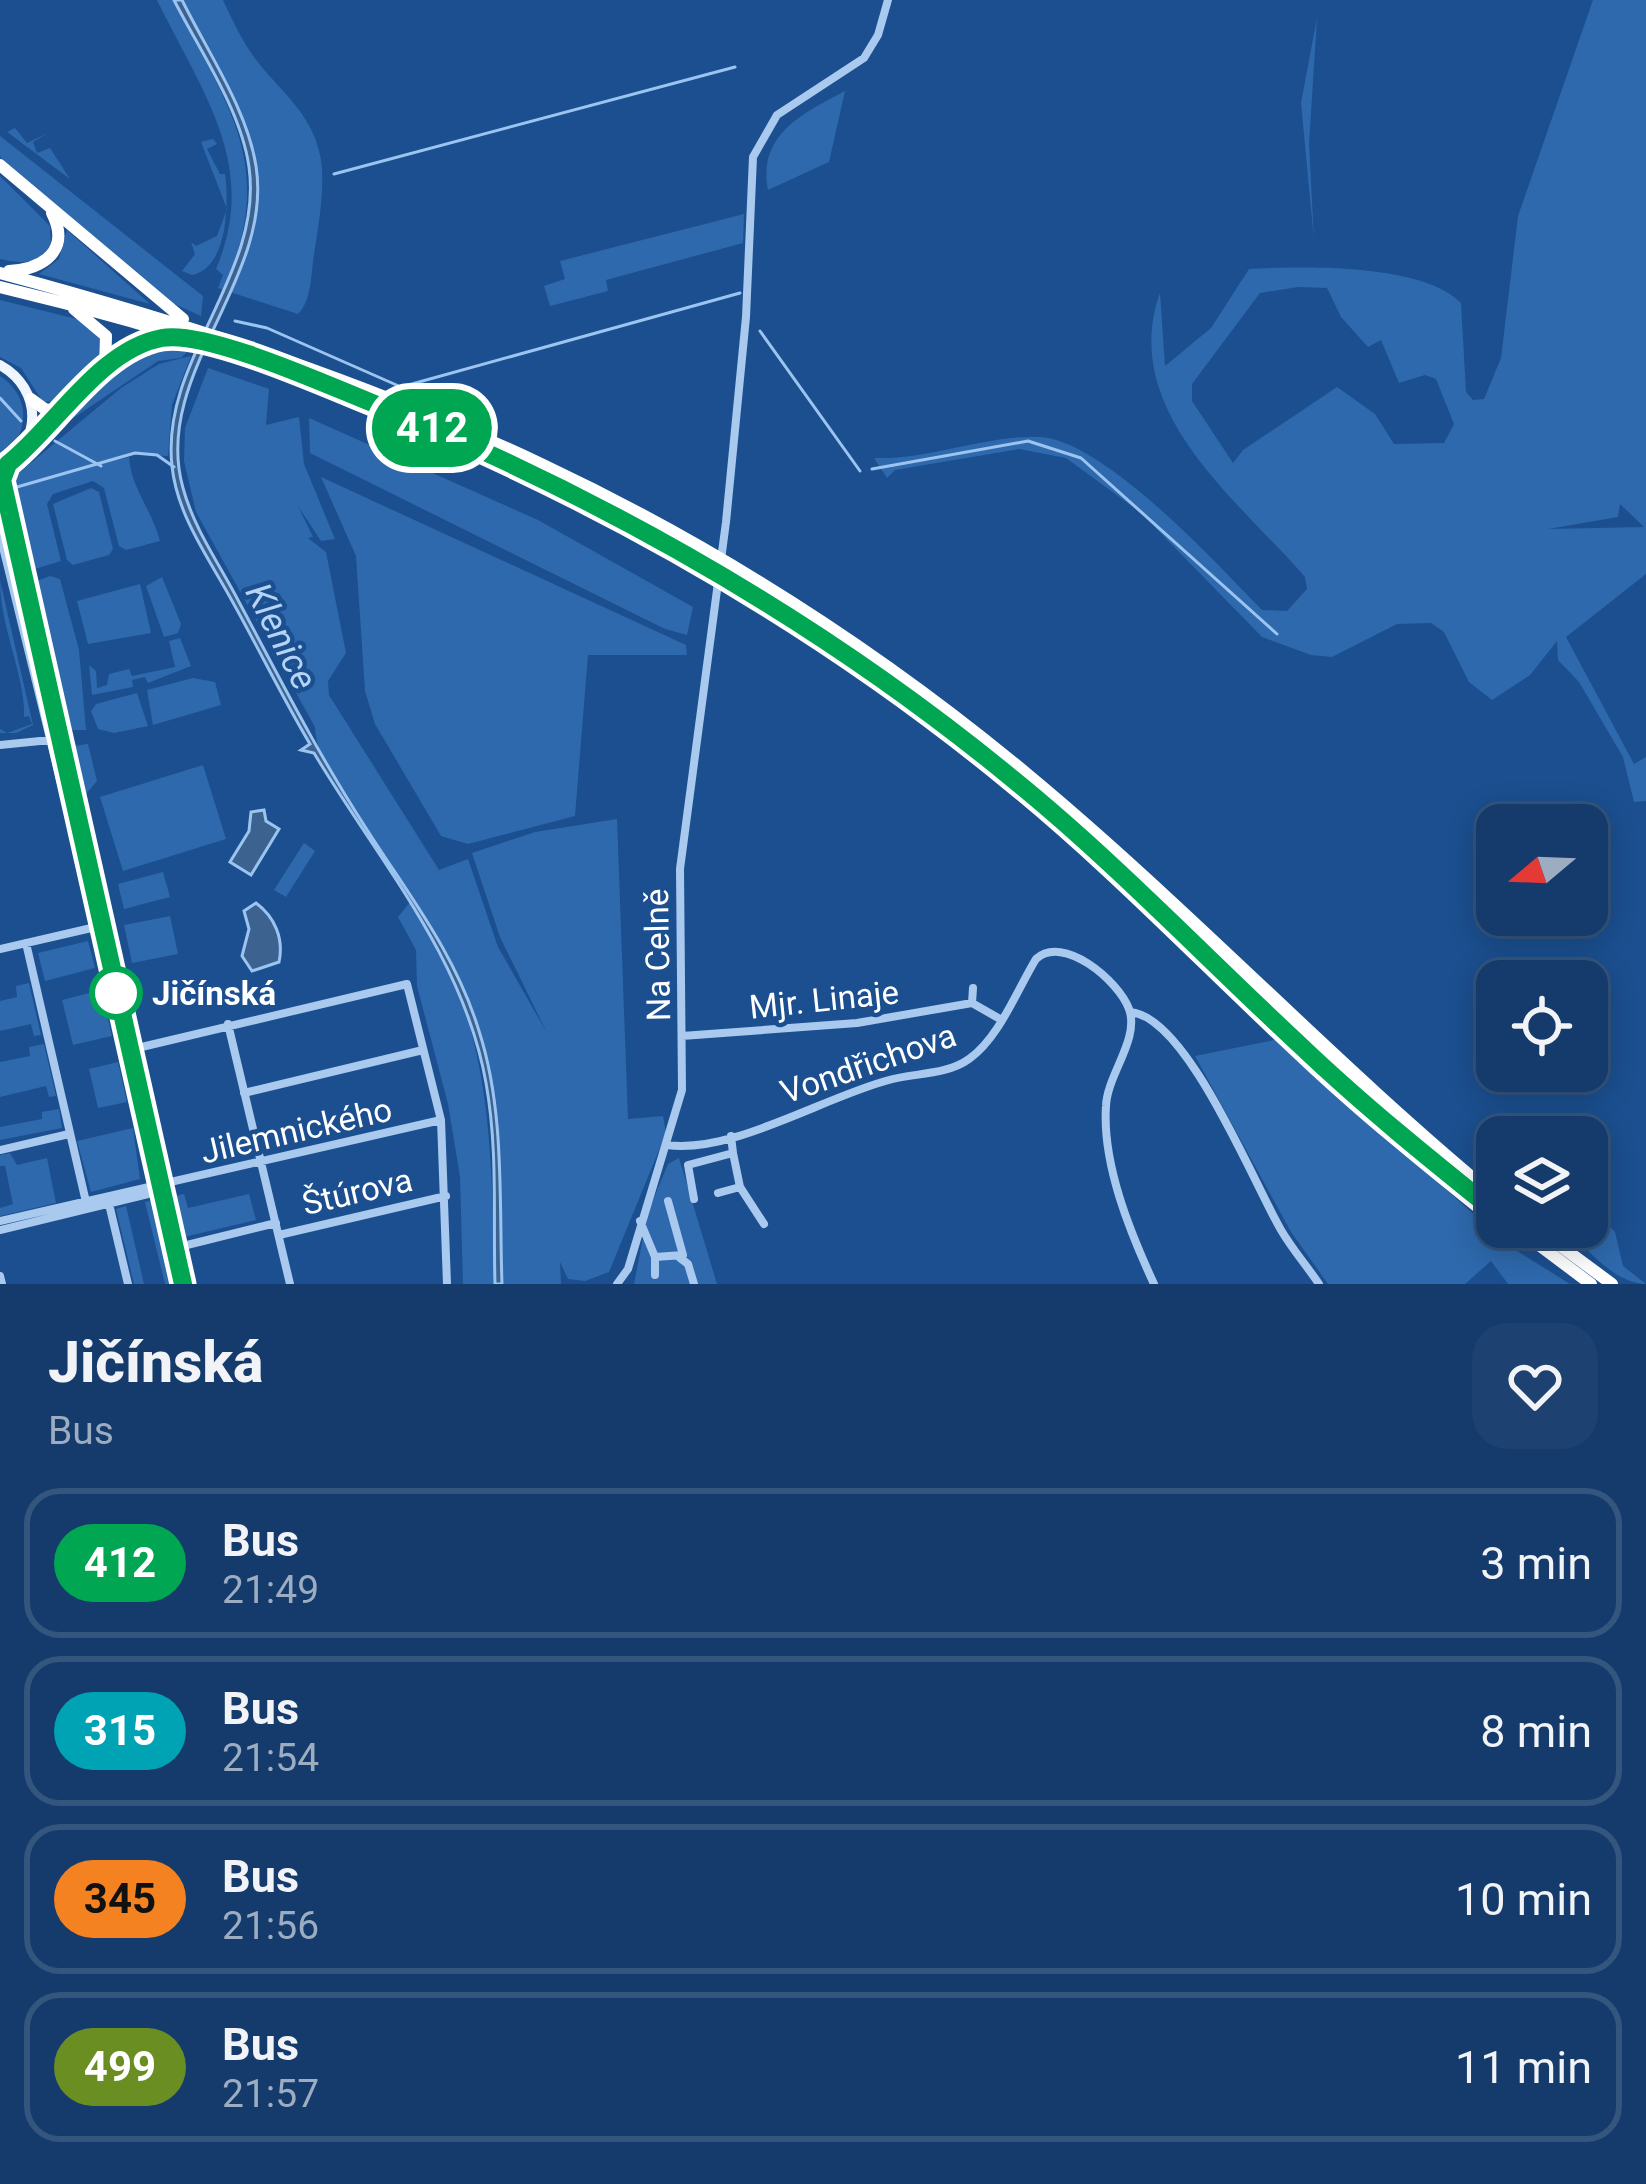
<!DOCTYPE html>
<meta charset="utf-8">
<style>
:root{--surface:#143b6b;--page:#1d4271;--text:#f1f3f6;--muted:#9dadc1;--line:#33557e}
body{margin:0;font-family:Roboto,sans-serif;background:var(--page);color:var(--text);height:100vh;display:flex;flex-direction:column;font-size:45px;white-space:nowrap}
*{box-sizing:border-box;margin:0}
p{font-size:39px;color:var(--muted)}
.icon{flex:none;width:66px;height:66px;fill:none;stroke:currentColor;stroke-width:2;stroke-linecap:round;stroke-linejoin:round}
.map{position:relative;height:1284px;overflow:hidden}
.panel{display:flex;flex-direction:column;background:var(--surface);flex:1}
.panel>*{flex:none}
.badge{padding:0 24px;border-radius:39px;font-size:42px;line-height:78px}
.needle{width:78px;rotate:251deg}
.buttons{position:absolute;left:1476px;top:804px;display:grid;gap:24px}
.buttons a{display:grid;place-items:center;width:132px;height:132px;border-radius:24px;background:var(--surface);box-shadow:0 6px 30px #0003,0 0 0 3px var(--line);font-size:60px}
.map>.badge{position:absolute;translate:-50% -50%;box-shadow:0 0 0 6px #fff}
.round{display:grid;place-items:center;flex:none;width:126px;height:126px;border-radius:36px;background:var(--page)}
.head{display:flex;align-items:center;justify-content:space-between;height:204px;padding:0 48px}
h1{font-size:57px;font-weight:800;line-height:90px}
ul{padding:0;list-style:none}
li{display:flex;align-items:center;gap:36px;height:150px;margin:0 24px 18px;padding:0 24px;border:6px solid var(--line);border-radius:36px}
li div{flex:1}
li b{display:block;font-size:45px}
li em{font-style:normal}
li .badge{min-width:132px;font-weight:700;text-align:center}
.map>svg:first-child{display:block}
.green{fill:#2e69ad;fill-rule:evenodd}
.water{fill:#3c6290;stroke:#9cc4f0;stroke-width:3}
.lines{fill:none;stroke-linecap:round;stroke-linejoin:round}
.stream{stroke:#9cc4f0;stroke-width:3}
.minor{stroke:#a9c9ee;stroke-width:8}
.major{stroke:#f0f6ff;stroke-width:10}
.highway{stroke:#fff;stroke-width:12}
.line-casing{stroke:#fff;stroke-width:27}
.line{stroke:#00a651;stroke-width:18}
.stop-dot{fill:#fff;stroke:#00a651;stroke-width:6}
.labels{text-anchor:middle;stroke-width:9;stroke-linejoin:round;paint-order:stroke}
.street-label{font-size:33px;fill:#fff;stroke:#1b4f8f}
.stop-label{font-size:33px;font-weight:bold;fill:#fff;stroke:#1b4f8f;text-anchor:start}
.water-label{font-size:36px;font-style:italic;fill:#b5d3f5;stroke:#1b4f8f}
</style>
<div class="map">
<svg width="1646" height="1284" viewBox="0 0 1646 1284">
<rect width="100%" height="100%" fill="#1b4f8f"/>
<path class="green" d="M157,0H174C230,112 277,164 224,290L218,288L223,275L216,269C260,165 202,93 157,0Z
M182,0H223C232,19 241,39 254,57C278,90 311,111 320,155C326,181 319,224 314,254C311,273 312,301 298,314L230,292C241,266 255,240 257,212C263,137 213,64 182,0Z
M1593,0H1646V574L1566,637L1634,764L1646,757V801L1634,802L1623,757L1579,682L1558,660L1557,641L1530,675L1492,700L1469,682L1444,632L1431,623L1397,624L1332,657L1311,655L1262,637L1140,512L1066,458L1019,449L895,470L887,478L874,458C930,460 984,435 1039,437C1103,439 1217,564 1262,610L1287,611L1307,589L1305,577C1238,500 1118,410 1160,293L1165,366L1211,328L1249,269C1301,266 1423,263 1461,303L1466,392L1473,400L1484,399L1501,358L1518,216ZM1298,287L1327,288L1341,317L1368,347L1381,340L1399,383L1425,375L1436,379L1454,424L1444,443L1394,444L1375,414L1337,387L1243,450L1233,463L1192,401V384L1260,293ZM1620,504L1644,527L1548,529L1618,517Z
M1317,18L1309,144L1314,240L1301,103Z
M845,91L829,162L768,190C757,135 803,113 845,91Z
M15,128L27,143L48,133L33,142L37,153L50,148L70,179L7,132Z
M0,136L203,296L201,316L170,302L0,157Z
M213,139L217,144L207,149L220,174H225C229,203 228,268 192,275L182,271L195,254L191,242L196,246L217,236L227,209L201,142Z
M0,176L50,226L51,245C36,265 23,264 0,259Z
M744,214L743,243L606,280L608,291L550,306L544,286L565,279L560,261Z
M67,230L150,304L39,274L59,259Z
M0,300L81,320L103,342L99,365L63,401L43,402L21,368L0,357Z
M164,343L189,350L181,358L158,361L69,421V413L139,350Z
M191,356L172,405L168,456L130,454L105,463L129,457C131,488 152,510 160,541L126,550L119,546L104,488L93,481L53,494L47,504L61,561L28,571L13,510L26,557L14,477L121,388L159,364Z
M208,368L269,389L266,425L299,417L304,464L335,539L321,541L298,506L313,537L308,538L326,552L346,653L328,681L329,695L439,870L468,859L498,947L547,1033L500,937L472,853L535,832L617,819L628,1119L663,1116L666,1133L609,1272L585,1281L568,1279L560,1262L561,1284H502C498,1175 499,1063 452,962C424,901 316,784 315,727L196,512L184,461L185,428Z
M0,376C32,396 30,437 0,457Z
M309,418L538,520L693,607L687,635L665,629L310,453Z
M321,477L686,645L687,655H588L575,816L468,844L441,836L375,724L365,691L356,556Z
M91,488L99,492L113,549L109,555L73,565L67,560L53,504Z
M50,576L60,579L79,650L86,730H70L62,698L58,714L29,584Z
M162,577L181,624L178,633L164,637L146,586Z
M0,580L33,725L16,733H0V729L7,733L32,724L29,716L24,717C26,677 0,629 0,580Z
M140,584L151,633L88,644L77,601Z
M180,638L191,666L148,683L145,677L132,680L133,687L92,695L89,665L96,671L97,688L107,685L109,674L129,669L132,676L175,667L169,641Z
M193,678L215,682L221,705L153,725L147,690Z
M137,693L148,726L114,733L98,729L91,711L96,704Z
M88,744L97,781L85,795L73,746Z
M203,765L226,839L123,871L100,797Z
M304,843L315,851L286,897L274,890Z
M163,872L170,897L124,909L118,884Z
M410,902C494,1017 491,1148 495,1284H463L460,1177L448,1104L417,986L416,950L398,917Z
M170,916L178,954L132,963L124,925Z
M88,941L95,968L45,981L38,953Z
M29,983L41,1035L34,1036L31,1024L0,1031V1001L17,997L16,986Z
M101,990L112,1036L73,1045L62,1000Z
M1279,1039L1509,1246L1570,1284H1508L1491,1261L1465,1284H1328L1291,1232L1195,1056Z
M44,1044L56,1096L49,1097L46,1086L0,1097V1062L30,1056L29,1047Z
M118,1062L127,1102L98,1108L89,1069Z
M59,1109L62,1128L0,1140V1127L42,1119V1112Z
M133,1128L140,1179L91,1192L77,1141Z
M10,1153L17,1165L47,1158L56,1203L0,1216V1208L13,1204L5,1166H0V1155Z
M679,1158L717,1284H634L648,1212L668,1164Z
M184,1194L188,1208L249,1194L256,1220L184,1237L175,1196Z
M153,1200L172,1284H165L145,1202Z
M126,1206L144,1284H134L116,1209Z
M1596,1212L1615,1232L1623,1266L1646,1284C1615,1284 1585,1247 1564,1227H1587V1217Z"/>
<path class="water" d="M174,0H182C207,51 247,109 256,166C274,280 151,375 183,488C194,529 220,565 239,602C279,677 318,754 364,825C407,893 455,952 479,1031C505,1111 499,1201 502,1284H495C493,1217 498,1149 486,1083C464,957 378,860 314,753L301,750L310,744C282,697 258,647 231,599C208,557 177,515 172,466C160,360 264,274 249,167C241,110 200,51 174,0Z
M264,810L266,821L279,829L251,875L230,862L249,831L251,812Z
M256,903C275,917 284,939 279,962L252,971L242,956L249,929L244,911Z"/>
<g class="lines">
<path class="stream" d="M334,174L735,67
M235,321L267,328L401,387L740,293
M760,331L860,471
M0,398L21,421
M55,441L101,466
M872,469L1028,441L1081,458L1277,634
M17,487L135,453L157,455L174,467"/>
<path class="minor" d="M6,466L2,485L101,903L100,925
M0,535L184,1284
M0,745L60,739
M26,943L86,1202
M0,949L100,926
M972,1003L973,988
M1130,1012C1187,1016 1254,1184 1281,1230C1292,1249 1307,1266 1319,1284
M228,1024L290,1284
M682,1036L857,1023L972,1003L1000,1019
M129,1050L407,984L441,1120L447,1284
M244,1093L423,1050
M667,1145C732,1154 824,1097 889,1080C914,1073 947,1075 969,1059C999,1038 1017,990 1036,959C1063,934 1118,980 1129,1009C1140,1039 1107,1075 1106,1106C1102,1164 1130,1232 1154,1284
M0,1150L69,1134
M740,1187L764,1224
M718,1193L740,1187L733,1153
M694,1199L688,1165L733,1153L731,1136
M109,1204L128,1284
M0,1221L441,1120
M640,1221L655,1257V1275
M0,1230L148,1194L160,1186
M279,1235L446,1196
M175,1248L276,1223
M655,1257L683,1255L668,1201
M680,1258L688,1264L694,1284
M0,1276L2,1284
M617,1284L628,1269L682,1090L680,869L726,522L746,317L753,157L777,115L864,58L878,35L888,0"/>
<path class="major" d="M0,365C43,389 43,444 0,467"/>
<path class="highway" d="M0,165L183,319
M9,271C44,269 71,250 52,213
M0,273C392,378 710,511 1026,773C1189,908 1333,1063 1497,1198
M0,287C370,374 725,538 1018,783C1183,921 1329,1078 1497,1213
M74,309L106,336L105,369
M31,399L46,410L65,408
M21,452C64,410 114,341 178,336
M1515,1227L1591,1284
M1535,1227L1612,1284"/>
</g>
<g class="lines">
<g class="line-casing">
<path id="line" d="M183,1284L2,480L8,464C55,427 100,349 162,338C206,330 325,384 370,402C602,497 820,620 1014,780C1116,863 1206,958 1302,1047C1364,1106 1431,1160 1497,1213"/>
</g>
<use href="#line" class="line"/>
</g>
<circle class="stop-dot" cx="116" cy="993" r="24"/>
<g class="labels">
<g class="street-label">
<text transform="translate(657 955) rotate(-91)" y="12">Na Celně</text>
<text transform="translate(824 999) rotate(-6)" y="12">Mjr. Linaje</text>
<text transform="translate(868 1063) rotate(-19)" y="12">Vondřichova</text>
<text transform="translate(296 1130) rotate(-13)" y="12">Jilemnického</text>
<text transform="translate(357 1191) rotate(-13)" y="12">Štúrova</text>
</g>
<g class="stop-label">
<text x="152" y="1005">Jičínská</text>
</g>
<g class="water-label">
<text transform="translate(282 636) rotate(63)" y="13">Klenice</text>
</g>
</g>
</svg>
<div class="buttons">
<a><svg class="needle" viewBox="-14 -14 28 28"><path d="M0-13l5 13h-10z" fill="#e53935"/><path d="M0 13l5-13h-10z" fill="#9dadc1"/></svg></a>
<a><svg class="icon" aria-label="locate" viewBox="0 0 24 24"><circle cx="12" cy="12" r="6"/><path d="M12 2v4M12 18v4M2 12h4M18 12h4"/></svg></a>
<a><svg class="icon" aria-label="layers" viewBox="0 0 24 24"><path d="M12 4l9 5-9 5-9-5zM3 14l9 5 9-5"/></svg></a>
</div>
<b class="badge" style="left:432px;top:428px;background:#00a651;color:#fff">412</b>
</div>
<section class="panel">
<div class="head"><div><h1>Jičínská</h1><p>Bus</p></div><a class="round"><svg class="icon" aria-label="heart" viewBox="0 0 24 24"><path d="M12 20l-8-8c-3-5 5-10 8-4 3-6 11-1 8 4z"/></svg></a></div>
<ul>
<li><span class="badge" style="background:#00a651;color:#fff">412</span><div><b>Bus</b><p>21:49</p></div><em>3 min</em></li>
<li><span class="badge" style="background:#00a3b4;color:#fff">315</span><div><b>Bus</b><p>21:54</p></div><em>8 min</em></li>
<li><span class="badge" style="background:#f58220;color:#111">345</span><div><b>Bus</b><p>21:56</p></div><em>10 min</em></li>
<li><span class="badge" style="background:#6b8e23;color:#fff">499</span><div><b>Bus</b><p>21:57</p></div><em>11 min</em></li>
</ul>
</section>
